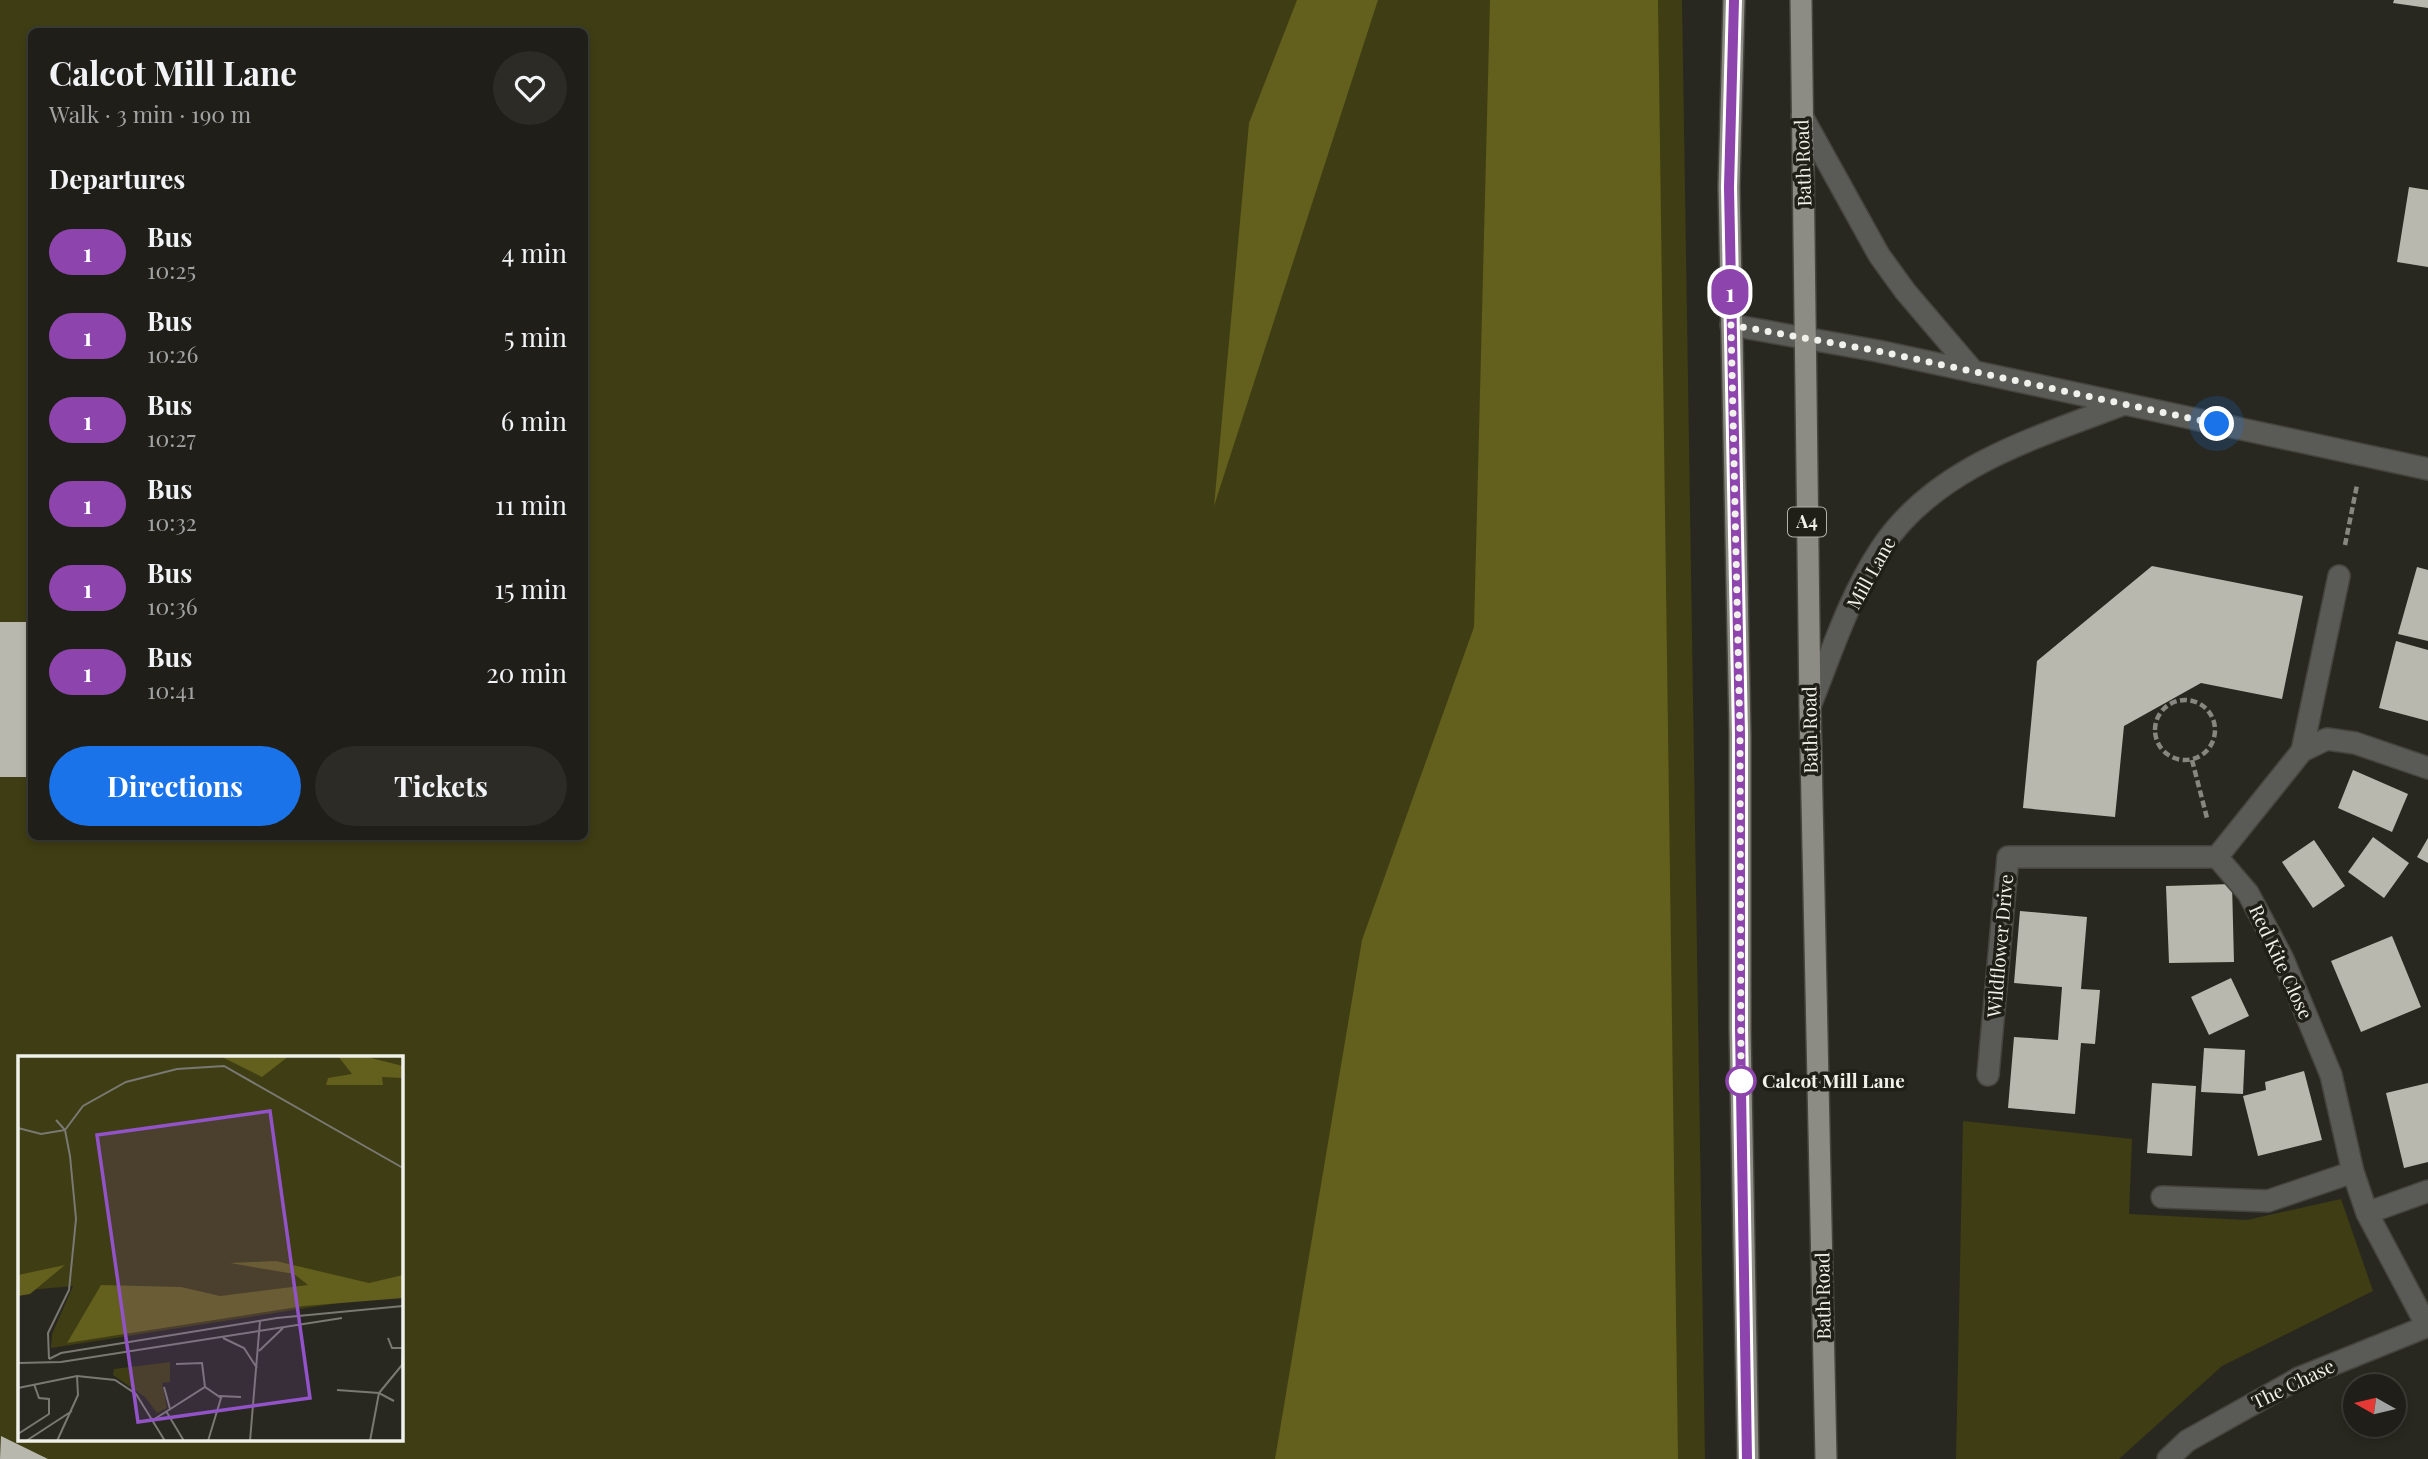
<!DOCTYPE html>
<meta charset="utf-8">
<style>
:root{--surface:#1f1e18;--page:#2c2b25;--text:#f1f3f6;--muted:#a1a2a2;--line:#3c3c37;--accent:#1a73e8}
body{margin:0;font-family:"Playfair Display",serif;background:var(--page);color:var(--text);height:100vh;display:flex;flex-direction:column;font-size:26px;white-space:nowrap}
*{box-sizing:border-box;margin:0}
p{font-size:23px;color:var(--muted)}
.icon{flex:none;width:38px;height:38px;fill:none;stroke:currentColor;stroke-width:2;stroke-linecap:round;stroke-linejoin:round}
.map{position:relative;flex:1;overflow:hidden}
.side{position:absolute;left:28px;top:28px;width:560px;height:812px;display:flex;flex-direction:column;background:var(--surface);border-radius:10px;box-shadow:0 4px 10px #0003,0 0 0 2px var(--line)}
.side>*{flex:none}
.badge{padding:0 14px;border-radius:23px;font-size:24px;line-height:46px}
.needle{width:46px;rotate:278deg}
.tools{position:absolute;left:2343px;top:1374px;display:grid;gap:14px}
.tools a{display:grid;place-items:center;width:63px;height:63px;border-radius:50%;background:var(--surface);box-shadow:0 4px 10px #0003,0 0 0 2px var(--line);font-size:35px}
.you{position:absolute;width:35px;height:35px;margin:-18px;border:5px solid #fff;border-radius:50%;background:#1a73e8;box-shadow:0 0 0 10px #1a73e833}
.map>.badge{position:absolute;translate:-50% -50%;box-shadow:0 0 0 4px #fff}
h2{padding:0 21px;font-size:26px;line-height:63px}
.round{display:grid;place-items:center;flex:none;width:74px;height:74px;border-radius:37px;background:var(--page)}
.headline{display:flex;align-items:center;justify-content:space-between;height:119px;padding:0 21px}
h1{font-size:33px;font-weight:700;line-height:52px}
.button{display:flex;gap:14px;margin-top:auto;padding:14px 21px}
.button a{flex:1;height:80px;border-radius:42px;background:var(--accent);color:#fff;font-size:28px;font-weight:700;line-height:80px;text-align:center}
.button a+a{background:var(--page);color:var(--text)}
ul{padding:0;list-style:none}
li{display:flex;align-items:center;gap:21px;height:84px;padding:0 21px}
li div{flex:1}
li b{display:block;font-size:26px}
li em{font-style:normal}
li .badge{min-width:77px;font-weight:700;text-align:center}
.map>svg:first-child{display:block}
.green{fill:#3f3d13;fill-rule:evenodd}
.forest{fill:#635f1c}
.building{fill:#b8b8ae}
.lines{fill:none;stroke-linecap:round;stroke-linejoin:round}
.minor-casing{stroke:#45443d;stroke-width:24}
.major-casing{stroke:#45443d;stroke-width:24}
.path{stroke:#878680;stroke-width:4.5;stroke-dasharray:7 3.5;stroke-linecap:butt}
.minor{stroke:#5a5a56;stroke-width:21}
.major{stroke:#8c8c84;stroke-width:21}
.line-casing{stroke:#fff;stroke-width:16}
.line{stroke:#8e44ad;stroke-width:10}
.walk{stroke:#f1f1ec;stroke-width:7;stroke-dasharray:0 12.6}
.stop-dot{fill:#fff;stroke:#8e44ad;stroke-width:3.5}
.labels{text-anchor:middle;stroke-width:7;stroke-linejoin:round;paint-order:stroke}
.shield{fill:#1f1f17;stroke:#b2b2ac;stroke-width:2}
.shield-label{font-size:18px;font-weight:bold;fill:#f1f1ec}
.street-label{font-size:19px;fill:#f1f1ec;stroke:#1f1f17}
.stop-label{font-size:19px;font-weight:bold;fill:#f1f1ec;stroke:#1f1f17;text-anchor:start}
.inset-road{fill:none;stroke:#797872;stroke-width:2}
.view{fill:#9353c8;fill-opacity:0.15;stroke:#9353c8;stroke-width:3.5}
.inset-edge{fill:none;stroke:#f1f1ec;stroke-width:3.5}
</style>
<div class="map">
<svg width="2428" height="1459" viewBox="0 0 2428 1459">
<rect width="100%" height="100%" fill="#292820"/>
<path class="green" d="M0,0H1682L1705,1459H0ZM32,32H584V836H32ZM19,1058H401V1440H19Z
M1963,1121L2132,1139L2129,1214L2247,1220L2341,1199L2373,1291L2222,1366L2119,1459H1956Z"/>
<path class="forest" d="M1297,0H1378L1214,506L1249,123Z
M1490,0H1658L1678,1459H1275L1362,940L1474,627Z"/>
<path class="building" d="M2394,0H2428V8L2393,3Z
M2409,187L2428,190V267L2397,262Z
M2152,566L2303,596L2282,699L2201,683L2124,726L2115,817L2023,808L2037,661Z
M2417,567L2428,570V641L2398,634Z
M0,622H32V777H0Z
M2396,641L2428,650V721L2379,708Z
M2353,770L2408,794L2392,832L2338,808Z
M2373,837L2409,863L2384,898L2348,872Z
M2428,838V863L2417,857Z
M2314,840L2345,886L2313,908L2282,862Z
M2232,884L2234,962L2169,963L2166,886Z
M2020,911L2087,917L2081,989L2100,990L2095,1044L2081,1043L2075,1114L2008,1108L2014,1037L2058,1040L2062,987L2014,983Z
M2392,936L2421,1007L2361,1032L2331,961Z
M2231,978L2249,1016L2209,1035L2191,997Z
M2204,1048L2245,1050L2243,1094L2201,1092Z
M2304,1071L2322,1140L2258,1156L2243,1096L2266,1090L2265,1082Z
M2152,1083L2196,1086L2192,1156L2147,1153Z
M2428,1083V1162L2404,1168L2386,1093Z
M1,1436L48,1459H0Z"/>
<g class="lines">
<g class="minor-casing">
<path id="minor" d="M1802,116L1879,255L1905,291L1974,372
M1731,325L1878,351L2428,469
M1810,706C1831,654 1849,597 1880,550C1935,466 2036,438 2124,404
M2302,751L2339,576
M1988,1075L2008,857H2217
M2162,1197L2268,1201L2353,1172
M2367,1213L2428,1191
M2427,1326L2367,1213L2353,1172L2331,1075L2283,959L2248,893L2217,857L2302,751L2327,739L2355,743L2428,768
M2168,1459L2187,1441L2299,1378L2428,1326"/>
</g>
<g class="major-casing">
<path id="major" d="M1734,0L1729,187L1740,734V1029L1748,1459
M1801,0L1810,706L1826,1459"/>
</g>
<path class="path" d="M2345,545L2357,485
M2155 730a30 30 0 1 1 60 0a30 30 0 1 1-60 0Z
M2192,760L2207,818"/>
<use href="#minor" class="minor"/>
<use href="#major" class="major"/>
</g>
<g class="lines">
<g class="line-casing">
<path id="line" d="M1734,0L1729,187L1740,734V1029L1747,1459"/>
</g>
<use href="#line" class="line"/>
<path class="walk" d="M1741,1081L1740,734L1731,325L1878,351L2217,424"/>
</g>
<circle class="stop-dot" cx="1741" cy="1081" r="14"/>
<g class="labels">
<rect class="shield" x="1788" y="507.5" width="38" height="29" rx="5"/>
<g class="shield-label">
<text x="1807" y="528">A4</text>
</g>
<g class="street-label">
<text transform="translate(1803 163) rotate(-92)" y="7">Bath Road</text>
<text transform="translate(1871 573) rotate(-61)" y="7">Mill Lane</text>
<text transform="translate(1810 730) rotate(-91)" y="7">Bath Road</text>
<text transform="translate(2000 946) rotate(-85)" y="7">Wildflower Drive</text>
<text transform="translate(2281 962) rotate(65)" y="7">Red Kite Close</text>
<text transform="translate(1823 1296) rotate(-91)" y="7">Bath Road</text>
<text transform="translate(2293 1384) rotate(-26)" y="7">The Chase</text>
</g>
<g class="stop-label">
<text x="1762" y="1088">Calcot Mill Lane</text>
</g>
</g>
<g transform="translate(18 1056)">
<rect width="385" height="385" fill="#292820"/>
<path d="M0,0H385V237L33,292L34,278L55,230L0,235ZM152,306V326L144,327L149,352L139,357L127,341L95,319L96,313Z" fill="#3f3d13"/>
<path d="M202,0H271L244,21ZM320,0H345L385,10V22L364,21L365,29H308L310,22L334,18ZM258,205L351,227L385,219V242L286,250L49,287L83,229L163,231L202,240L290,229L276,218L212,207ZM47,209L12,238L0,240V219Z" fill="#635f1c"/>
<path class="inset-road" d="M0,72L23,78L47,74M47,74L65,50L108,26L159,13L206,10L385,112M205,282L226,292L239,312M370,282L374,292H385M241,295L265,272M31,303L30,277L51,234L58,163L52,100L47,74L38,64M31,303L43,297L259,262L385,250M0,307L43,306L324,262M158,308L184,307L187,331M146,331L152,353M0,332L59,320L97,324L118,338L147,385M319,334L361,337L376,345M201,340L223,341M148,355L166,385M135,364L187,331L203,342L190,385M0,378L31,358V343L21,342L16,328M8,385L54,355M39,385L60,339L59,320M232,385L242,265M352,385L361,337L384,309L385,292"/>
<path class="view" d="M252,55L292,342L120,366L79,79Z"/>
<rect width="385" height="385" class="inset-edge"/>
</g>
</svg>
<div class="tools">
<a><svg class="needle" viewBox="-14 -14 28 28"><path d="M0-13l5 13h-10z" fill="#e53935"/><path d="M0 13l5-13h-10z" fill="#a1a2a2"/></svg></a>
</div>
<div class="you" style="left:2217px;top:424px"></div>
<b class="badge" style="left:1730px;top:292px;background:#8e44ad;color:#fff">1</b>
<section class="side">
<div class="headline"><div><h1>Calcot Mill Lane</h1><p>Walk · 3 min · 190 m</p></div><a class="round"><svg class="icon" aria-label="heart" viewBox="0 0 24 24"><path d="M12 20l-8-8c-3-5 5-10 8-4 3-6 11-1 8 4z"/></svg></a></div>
<h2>Departures</h2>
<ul>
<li><span class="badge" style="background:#8e44ad;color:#fff">1</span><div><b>Bus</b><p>10:25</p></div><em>4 min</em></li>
<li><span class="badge" style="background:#8e44ad;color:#fff">1</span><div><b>Bus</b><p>10:26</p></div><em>5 min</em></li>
<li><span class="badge" style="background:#8e44ad;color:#fff">1</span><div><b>Bus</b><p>10:27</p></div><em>6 min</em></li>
<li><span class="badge" style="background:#8e44ad;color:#fff">1</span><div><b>Bus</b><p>10:32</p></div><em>11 min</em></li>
<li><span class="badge" style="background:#8e44ad;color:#fff">1</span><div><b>Bus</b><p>10:36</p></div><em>15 min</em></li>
<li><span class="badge" style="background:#8e44ad;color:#fff">1</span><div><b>Bus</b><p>10:41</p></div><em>20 min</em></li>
</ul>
<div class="button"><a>Directions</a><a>Tickets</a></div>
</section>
</div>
